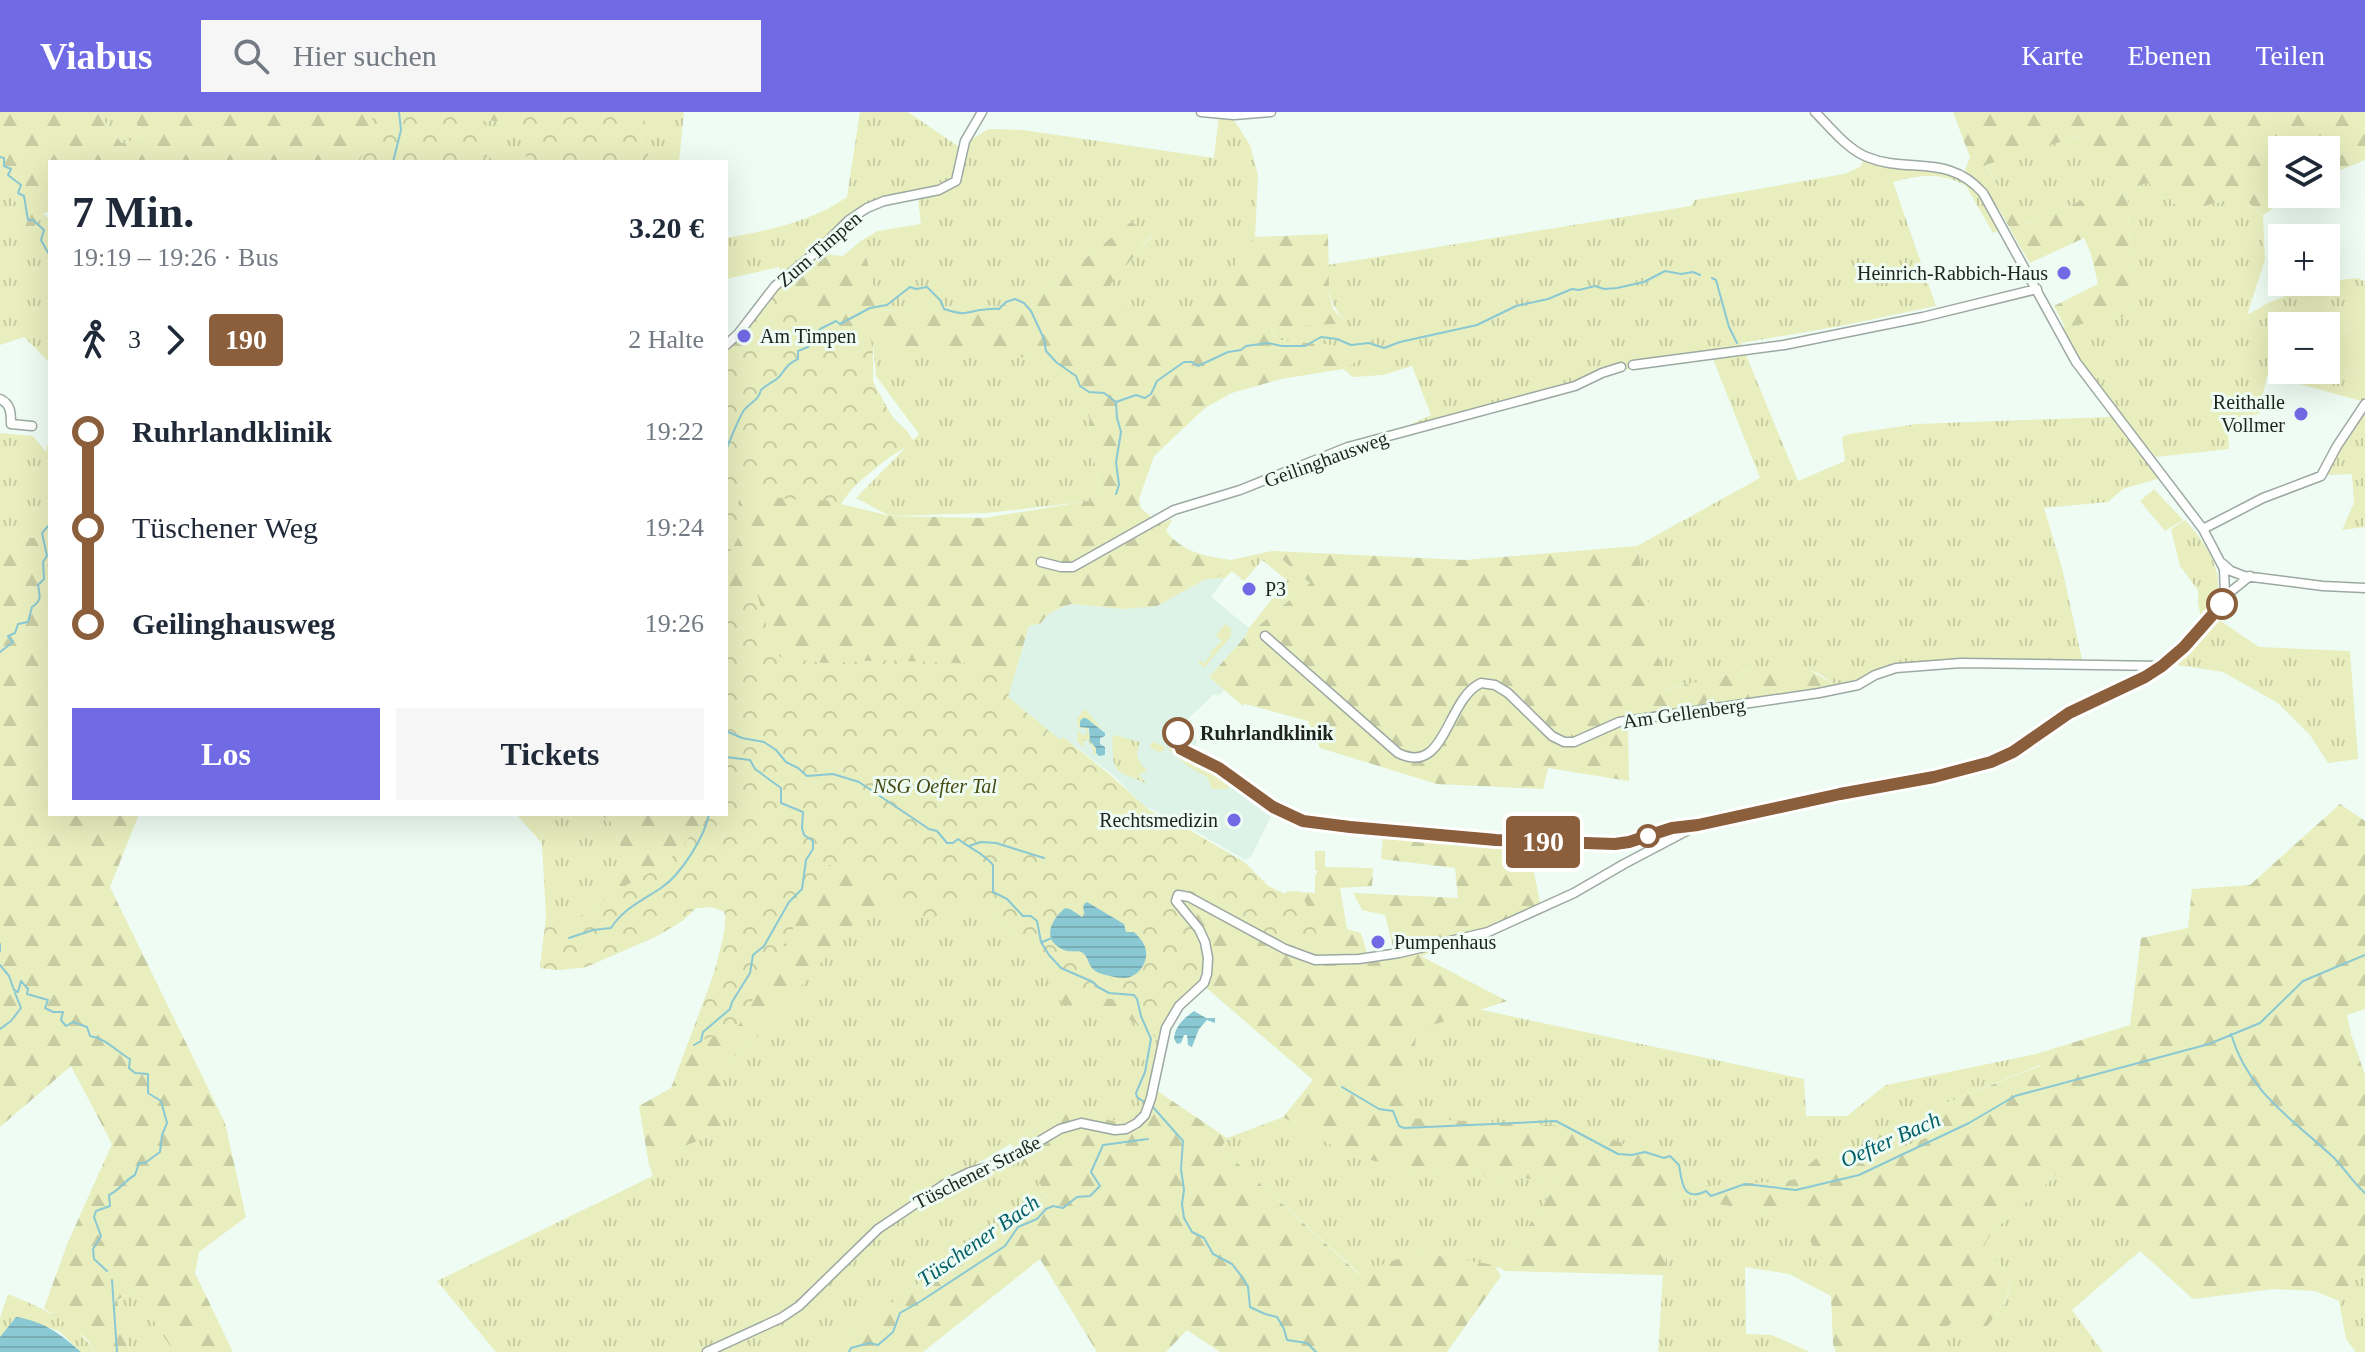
<!DOCTYPE html>
<html lang="de">
<meta charset="utf-8">
<style>
:root{--surface:#fff;--page:#f6f6f7;--text:#1f2937;--muted:#747a83;--accent:#706ae4}
body{margin:0;font-family:"Times New Roman",serif;background:var(--page);color:var(--text);height:100vh;display:flex;flex-direction:column;font-size:30px;white-space:nowrap}
*{box-sizing:border-box;margin:0}
p{font-size:26px;color:var(--muted)}
.icon{flex:none;width:44px;height:44px;fill:none;stroke:currentColor;stroke-width:2;stroke-linecap:round;stroke-linejoin:round}
.map{position:relative;flex:1;overflow:hidden}
.side{position:absolute;left:48px;top:48px;width:680px;height:656px;display:flex;flex-direction:column;background:var(--surface);border-radius:0px;box-shadow:0 8px 32px #0002}
.side>*{flex:none}
.badge{padding:0 16px;border-radius:6px;font-size:28px;line-height:52px}
.tools{position:absolute;left:2268px;top:24px;display:grid;gap:16px}
.tools a{display:grid;place-items:center;width:72px;height:72px;border-radius:0px;background:var(--surface);box-shadow:0 8px 32px #0002;font-size:40px}
.map>.badge{position:absolute;translate:-50% -50%;box-shadow:0 0 0 4px #fff}
.legs{display:flex;align-items:center;gap:12px;height:88px;padding:0 24px;font-size:26px}
.legs p{margin-inline-start:auto}
.summary{display:flex;align-items:center;justify-content:space-between;height:136px;padding:0 24px}
h1{font-size:44px;font-weight:700;line-height:60px}
.cta{display:flex;gap:16px;margin-top:auto;padding:16px 24px}
.cta a{flex:1;height:92px;border-radius:0px;background:var(--accent);color:#fff;font-size:32px;font-weight:700;line-height:92px;text-align:center}
.cta a+a{background:var(--page);color:var(--text)}
ul{padding:0 24px;list-style:none}
li{display:flex;align-items:center;gap:28px;height:96px;font-size:30px}
li i{display:grid;place-items:center;width:12px;height:100%;margin:0 10px;background:currentColor}
li i::after{content:'';width:20px;height:20px;margin:-10px;border:6px solid;border-radius:50%;background:var(--surface)}
li p{margin-inline-start:auto}
li:first-child i{background:linear-gradient(#0000 50%,currentColor 0)}
li:last-child i{background:linear-gradient(currentColor 50%,#0000 0)}
header{display:flex;align-items:center;gap:48px;box-sizing:border-box;height:112px;padding:0 40px;background:var(--accent);color:#fff}
header strong{font-size:38px}
nav{display:flex;gap:44px;margin-inline-start:auto;font-size:28px}
.search{width:560px;height:72px;background:var(--page);display:flex;align-items:center;gap:20px;box-sizing:border-box;padding:0 28px;border-radius:0px;color:var(--muted);font-size:30px}
.map>svg:first-child{display:block}
.built{fill:#ddf3e7}
.grass{fill:url(#grass-tufts)}
.forest{fill:url(#forest-firs);fill-rule:evenodd}
.park{fill:url(#park-crowns)}
.pitch{fill:#e8eebe}
.water{fill:url(#water-rules)}
.lines{fill:none;stroke-linecap:round;stroke-linejoin:round}
.stream{stroke:#8ac8d3;stroke-width:2}
.street-casing{stroke:#9ca9a2;stroke-width:11}
.street{stroke:#fff;stroke-width:8}
.line-1-casing{stroke:#fff;stroke-width:18}
.line-1{stroke:#8b5e3c;stroke-width:12}
.poi-dot{fill:#706ae4;stroke:#eefcf4;stroke-width:3}
.stop-1-dot{fill:#fff;stroke:#8b5e3c;stroke-width:4}
.labels{text-anchor:middle;stroke-width:6;stroke-linejoin:round;paint-order:stroke}
.street-label{font-size:20px;fill:#1e2320;stroke:#eefcf4}
.poi-label{font-size:20px;fill:#1e2320;stroke:#eefcf4;text-anchor:end}
.stop-label{font-size:20px;font-weight:bold;fill:#1e2320;stroke:#eefcf4;text-anchor:start}
.park-label{font-size:20px;font-style:italic;fill:#464a12;stroke:#eefcf4}
.water-label{font-size:22px;font-style:italic;fill:#04606b;stroke:#eefcf4}
</style>
<header>
<strong>Viabus</strong>
<div class="search"><svg class="icon" aria-label="search" viewBox="0 0 24 24"><circle cx="10" cy="10" r="6"/><path d="M15 15l6 6"/></svg>Hier suchen</div>
<nav><a>Karte</a><a>Ebenen</a><a>Teilen</a></nav>
</header>
<div class="map">
<svg width="2365" height="1240" viewBox="0 0 2365 1240">
<defs>
<pattern id="grass-tufts" width="24" height="20" patternUnits="userSpaceOnUse" patternTransform="scale(2)"><rect width="24" height="20" fill="#e8eebe"/><path d="M3 7l-1-3M5 7V3M7 7l1-3M15 17l-1-3M17 17v-4M19 17l1-3" fill="none" stroke="#c7cca3"/></pattern>
<pattern id="forest-firs" width="22" height="20" patternUnits="userSpaceOnUse" patternTransform="scale(2)"><rect width="22" height="20" fill="#e8eebe"/><path d="M5 1l3.5 6h-7zM16 11l3.5 6h-7z" fill="#c7cca3"/></pattern>
<pattern id="park-crowns" width="20" height="18" patternUnits="userSpaceOnUse" patternTransform="scale(2)"><rect width="20" height="18" fill="#e8eebe"/><path d="M2 6a3 3 0 1 1 6 0M12 15a3 3 0 1 1 6 0" fill="none" stroke="#c7cca3"/></pattern>
<pattern id="water-rules" width="6" height="5" patternUnits="userSpaceOnUse" patternTransform="scale(2)"><rect width="6" height="5" fill="#8ac8d3"/><path d="M0 2.5h6" fill="none" stroke="#77acb5"/></pattern>
</defs>
<rect width="100%" height="100%" fill="#eefcf4"/>
<path class="built" d="M1218,466L1224,467L1211,485L1249,516L1244,526L1209,565L1224,578L1219,584L1214,582L1184,611L1197,629L1195,639L1233,659L1277,692L1251,745L1245,748L1181,711L1144,694L1114,664L1063,625L1060,628L1008,585L1029,514L1041,511L1047,503L1056,497L1072,492L1124,497L1180,479L1204,468Z"/>
<path class="grass" d="M99,0H130L144,25L122,31L110,18Z
M644,0H684L679,50H649Z
M860,0H908L962,37L966,30L989,17L1023,18L1214,46L1219,3L1231,4L1250,33L1258,63L1255,125L1191,213L1098,186L1152,124L1131,110L1028,192L876,199L875,179L862,128L878,119L921,112L918,86L885,87L782,162L779,155L726,167V126C766,119 814,109 847,85Z
M484,8L523,12L526,50H490L486,41Z
M2081,24L2119,73L2021,114L1985,52Z
M1864,48L1946,59L1973,72L2002,117L1993,121L1966,74C1941,60 1920,63 1893,70L1936,194L1840,214L1741,231L1798,369L1845,349L1842,325L1849,322L1917,312L2108,305L2114,303L2160,366L2123,377L2108,390L2044,396L2062,456L2083,552L1911,553L1858,571L1834,572L1818,561L1802,556H1782L1744,559L1664,578L1637,434L1760,366L1713,247L1613,259L1401,322L1405,315L1431,303L1412,254L1383,263L1353,265L1343,257L1362,246L1330,233L1278,228L1270,215L1346,210C1327,188 1329,182 1327,153L1691,94L1695,88L1844,62L1860,55Z
M0,65L14,85L26,118L34,115L43,101L50,108V251L24,225L0,233Z
M2147,71L2167,84L2183,100L2241,84L2263,103L2265,148L2247,203L2270,190L2297,180L2330,174V169L2358,166L2363,169L2365,168V197L2326,240V214H2282V258H2326V255L2365,260V290L2267,263L2259,302L2227,307L2229,337L2156,345L2094,276L2059,216L2134,203L2127,78Z
M873,232L1034,246L1089,305L1100,388L987,401L890,404L856,386L919,322L876,264Z
M2365,295V415L2342,418L2354,391L2352,362L2326,363Z
M0,321L33,324L46,340L50,321V428L0,422Z
M2185,408C2210,436 2233,471 2206,505L2201,504L2198,492V478L2180,454L2171,417Z
M1272,439L1310,471L1244,526L1249,516L1287,468L1262,448L1244,469L1232,459L1224,467L1218,466L1231,448Z
M2219,508L2259,535L2350,539L2358,647L2328,651L2310,623L2278,591L2223,560L2177,553Z
M1225,512L1231,516V524L1204,556L1198,550L1200,548L1204,551L1212,542L1210,540L1222,529L1216,523Z
M1085,597L1103,618L1086,606L1090,629L1096,636L1095,643H1093V636L1088,628L1083,629L1084,636L1077,629L1078,618L1083,623H1086L1087,617L1078,615L1077,606Z
M1115,623L1140,630C1135,643 1137,649 1147,658L1139,663L1147,672C1114,656 1114,667 1112,626Z
M1153,630L1200,648L1233,669L1228,677H1212L1207,665L1189,655L1166,635L1161,641L1151,636L1150,633Z
M516,702H600L613,712L624,744C601,798 607,803 546,806L542,731Z
M981,792L1093,888L1121,899L1162,930L1145,991L1111,1010L1071,996L913,1090L798,1193L704,1240H496L437,1169L653,1064L649,1053L685,1034L722,1019V956L761,921L869,793L888,794L904,802L937,805Z
M1477,897L1804,967L1806,1004H1847L1886,973L2036,942L2040,953L1941,993L1929,1025L1894,1039L1889,1012L1870,1048L1862,1051L1849,1043L1805,1065L1690,1087L1770,1101L1799,1097L1831,1184L1789,1162L1745,1155L1746,1222L1772,1223L1810,1240H1658L1663,1163L1682,1056L1406,1006L1417,918Z
M1283,1005L1347,1042L1406,1057L1559,1069L1500,1156L1416,1140L1360,1162L1221,1036L1227,1026Z
M1024,1047L1049,1082L1010,1105L825,1240H712L781,1207L879,1120L945,1074L979,1060Z
M2063,1057L2140,1139L2072,1198L2103,1240H1924L1951,1210L1981,1222C1991,1208 2016,1183 2008,1165C2003,1154 1991,1143 1983,1134L1992,1120Z
M2359,1163L2365,1165V1240H2356L2346,1227L2339,1189Z
M135,1179L174,1240H129L117,1188Z
M8,1182C44,1197 72,1208 96,1240H81L59,1219L16,1205L0,1225V1206Z"/>
<path class="forest" d="M0,0H99L110,18L122,31L144,25L130,0H644L649,50H526L523,12L485,8L486,41L490,50H50V100L43,101L34,115L26,119L14,85L0,65Z
M1953,0H2365V48L2326,64V38H2282V82H2294L2263,103L2241,84L2183,100L2167,84L2147,71L2127,78L2134,203L2065,215L2054,194L2098,172L2091,142L2084,126L2030,151C2009,119 1997,82 1964,61L1970,45ZM2080,24L2118,73L2022,114L1985,53Z
M1131,110L1152,123L1099,186L1191,212L1255,125L1328,122L1329,183L1333,197L1347,211L1270,216L1278,228L1330,233L1363,246L1343,257L1281,267L1232,281L1205,296L1154,344L1139,387L1141,396L1159,412L1173,407L1166,419C1183,441 1206,444 1231,448L1218,466L1204,468L1157,494L1124,497L1072,492L1064,494L1047,503L1041,511L1029,514L1008,585L1060,628L1063,625L1111,664L1150,699L1184,715L1244,750L1268,774L1285,782L1287,779L1315,781V764L1318,759L1315,758V739H1325V755L1373,756L1372,774L1340,776L1347,817L1361,821L1369,848L1395,843L1385,803L1362,798L1353,781L1458,786L1455,756L1381,747L1383,724L1529,737L1542,799L1501,817L1421,844L1507,889L1417,918L1406,1006L1583,1015L1682,1056L1663,1163L1505,1159L1500,1156L1559,1069L1406,1057L1347,1042L1283,1005L1313,968L1203,873L1185,891L1162,930C1132,908 1102,885 1064,894L1019,824L981,792L937,805L903,802L888,794H869L761,921L722,956V1019L685,1034L649,1053L639,994L671,976L715,859L727,810L725,800L711,795L696,796L682,809L657,824L586,855L558,858L540,856L546,806C607,803 601,798 624,744L613,712L600,702H726V240C739,230 745,217 755,205C775,181 795,161 820,142L843,144L862,128L875,179L877,199L1028,192ZM873,232L1033,246L1089,305L1100,387L985,406L890,404L841,392C858,365 887,346 914,330L907,319L893,306L873,270Z
M0,422L50,428V702H139L110,775L225,1011L246,1105L199,1140L195,1161L233,1240H174L134,1179L117,1188L129,1240H96L86,1226L44,1196L68,1130L112,1032L71,954L0,1015Z
M1637,434L1665,578C1708,568 1755,552 1800,556C1814,557 1821,567 1833,571C1840,574 1851,572 1858,571L1744,596L1628,617L1629,669L1548,656L1543,677L1437,672L1320,636L1308,609L1245,592L1243,594L1209,565L1244,526L1310,471L1272,439L1465,448Z
M2340,692L2365,709V897L2347,903L2351,922L2365,963V1165L2359,1163L2339,1189L2315,1179L2273,1177L2193,1187L2140,1139L2063,1057L1992,1120L1984,1134C1990,1143 2003,1154 2008,1165C2015,1182 1991,1209 1981,1222L1951,1211L1924,1240H1836L1833,1232L1831,1184L1799,1098L1770,1101L1689,1087L1703,1074L1786,1069L1804,1065L1801,1059L1818,1045L1849,1043L1862,1051L1870,1048L1868,1034L1890,1011L1894,1038L1929,1025L1927,1008L1941,993L2040,954L2036,942L2130,913L2141,826L2188,816L2192,777L2250,773Z
M1153,976L1227,1026L1221,1036L1359,1162L1415,1140L1494,1153L1501,1164L1447,1240H1220L1187,1218L1166,1240H1097L1040,1147L923,1240H825L1010,1105L1048,1083L1011,1032L1071,996L1112,1009L1145,991Z"/>
<path class="park" d="M375,0H484L486,41L490,50H359C367,33 367,17 375,0Z
M522,0H644L649,50H526Z
M782,173L821,219L869,222C875,237 871,251 873,267C875,283 895,308 906,321L893,342L854,374L840,391C828,387 814,389 801,388C781,387 762,381 742,382L738,391C748,408 739,430 726,444V240C738,232 753,237 755,218L747,217L750,211Z
M749,475L756,478L775,542L781,545L824,551L882,548L977,552L1015,558L1008,585L1060,628L1063,625L1111,664L1150,699L1184,715L1244,750L1268,774L1285,782L1299,779C1312,801 1321,821 1315,846L1300,843L1190,784H1175L1203,828L1206,853L1196,881L1185,891L1162,930L1152,915L1130,889C1122,889 1113,888 1105,886C1084,881 1067,865 1045,866L1019,824L981,792C952,802 913,816 886,792C880,786 875,779 870,773C860,762 849,753 834,750L828,754L739,913L706,927L692,924C701,898 731,822 724,799L711,795L696,796L682,809L657,824L586,855L558,858L540,856L546,806L583,804L598,797L608,783L655,758L673,744L701,712L707,702H726V500Z"/>
<path class="pitch" d="M2365,197V260L2326,255V240Z
M2154,377L2183,408L2165,419L2140,389Z"/>
<path class="water" d="M1083,606H1086L1105,621V624L1100,626V632L1105,635V643L1099,644L1096,641V636L1090,629L1089,616L1080,615V609Z
M1087,790L1124,812L1126,820H1134C1138,824 1143,829 1145,835C1150,848 1139,866 1124,866C1117,866 1105,863 1099,861C1087,855 1090,848 1084,842C1081,838 1072,840 1067,839C1041,831 1049,809 1065,796L1070,797L1082,805L1085,802L1083,797L1084,792Z
M1194,899L1206,906H1215V911L1207,908L1199,917L1192,935L1188,933L1187,923H1184L1181,931L1177,932L1174,927C1175,914 1184,906 1194,899Z
M16,1205C43,1209 61,1222 81,1240H0V1225Z"/>
<g class="lines">
<path class="stream" d="M0,45L4,46V54L11,57L8,63L21,73L18,81L24,84L28,108H33L44,118L41,128L50,144
M393,50L401,18L399,0
M1712,166L1716,168L1729,215L1737,231
M1116,290L1117,306L1121,320L1116,350L1119,373L1116,382
M726,338C729,331 741,300 745,297C752,289 758,289 761,278C766,273 773,270 778,266C785,258 788,251 798,247V239L808,235L820,217L836,209L840,212L870,196L887,193L910,175L916,177L927,175L941,189L944,197C950,199 959,202 965,201C976,199 986,196 999,197L1006,190L1015,187L1024,191L1031,199L1044,227L1046,239L1056,250L1076,264L1080,274L1089,280L1104,281L1116,290L1136,283L1145,286L1151,282L1157,269L1184,250H1192L1198,254L1228,240L1241,238L1246,234L1268,231L1282,234H1305L1321,225L1337,227L1351,233L1369,231L1384,236L1400,230L1477,213L1516,194L1548,187L1572,177L1579,178L1595,174L1604,177L1617,176L1644,170L1665,159L1681,162L1693,160L1700,163
M0,540L13,530L8,524L15,521L18,512L28,510L32,495C42,489 40,483 38,473L44,467L43,450L47,444L42,421L50,412
M726,619L742,626L764,630L776,638L786,650L798,656L807,664L833,662L859,670L929,717L937,719L947,731H953L958,727C969,736 984,741 993,753V780L1007,787L1023,804H1031L1037,809L1041,830L1049,843L1061,856L1093,870L1098,875L1109,881L1134,883L1137,887L1141,904L1151,927L1145,960L1136,981L1137,985L1144,990
M969,734L981,730L996,731L1044,746
M569,826L593,818L611,816C623,797 643,788 661,776C681,763 705,724 709,702
M1042,830L1052,826
M0,832V839
M0,853L9,864L14,878L18,880L21,869L28,877L27,882L48,888L45,896L53,900H63L61,908L66,914L73,910L87,915L90,924C105,926 116,939 130,947L129,956L135,961L148,962V981L161,989L167,1011L162,1023L160,1040L145,1051H139L135,1063C125,1068 120,1078 109,1083L110,1094L96,1099L94,1105L101,1124L93,1137L94,1147L107,1159
M0,917L11,909L21,896L15,881
M2231,922C2248,980 2291,1006 2332,1044C2344,1055 2352,1070 2365,1081
M694,933L701,929L703,920L730,897L732,890L750,861L753,843L764,834L789,790L802,777L806,748L813,737V729L804,723L802,716L803,700L781,691V676L755,657L750,648L726,645
M1342,975L1379,997L1393,999L1399,1014L1404,1016L1556,1009L1618,1042L1632,1043L1645,1040L1664,1046L1670,1044L1679,1053C1682,1069 1682,1091 1706,1079L1711,1084L1745,1072L1796,1078L1859,1063L1969,1011L2015,984L2209,932L2260,911L2303,869L2365,843
M1152,994L1183,1029L1181,1057L1184,1078L1182,1092L1184,1106L1192,1120L1204,1126L1213,1142L1232,1152L1242,1165L1248,1175L1250,1195L1265,1202L1277,1205L1284,1217L1287,1228L1307,1231L1316,1240
M112,1168L117,1240
M849,1240L851,1236L869,1231L878,1233L893,1220L900,1201L921,1189L1005,1134L1018,1115L1037,1107L1046,1097L1053,1094L1063,1096L1077,1085L1090,1084L1100,1074L1091,1060L1103,1033L1148,1027"/>
<g class="street-casing">
<path id="street" d="M1201,0L1234,3L1271,0
M1815,0C1830,15 1847,37 1867,45C1909,62 1948,41 1983,81L2076,250L2203,417L2224,457L2225,484
M726,233L738,222L775,174L821,136L849,108L867,96L884,89L939,78L956,69L965,29L982,0
M1633,253L1784,233L1923,205L2037,177
M0,287C11,292 11,301 11,312L32,314
M2203,417L2263,386L2321,364L2337,334L2365,292
M1041,450L1061,455H1073L1174,398L1240,378L1348,335L1575,274L1602,261L1621,255
M2222,451L2231,459L2244,464L2323,474L2365,476
M1265,524L1398,641C1446,665 1446,587 1481,571L1495,573L1508,581L1552,624L1564,630H1574L1619,610L1819,581L1858,573L1875,563L1896,556L1961,551L2162,554
M707,1240L781,1206L799,1194L878,1117L945,1072L970,1060L1004,1050L1060,1017L1081,1011L1115,1018L1126,1017L1137,1011L1145,1003L1151,986L1166,916L1179,894L1204,871L1207,862L1208,846L1205,830L1199,817L1176,789L1178,783L1189,785L1285,837L1315,848L1359,847L1399,841L1488,820L1574,781L1624,752L1698,713L1840,682L1934,665L1999,647L2021,635L2069,601L2145,565L2162,554L2203,514L2229,481L2250,464"/>
</g>
<use href="#street" class="street"/>
</g>
<g class="lines">
<g class="line-1-casing">
<path id="line-1" d="M1178,621L1181,637L1219,656L1273,695L1303,709L1350,715L1496,728L1615,732L1629,730L1672,716L1698,713L1840,682L1934,665L1991,650L2013,640L2069,601L2145,565L2162,554L2184,535L2222,492"/>
</g>
<use href="#line-1" class="line-1"/>
</g>
<g class="poi-dot">
<circle cx="2064" cy="161" r="8"/>
<circle cx="744" cy="224" r="8"/>
<circle cx="2301" cy="302" r="8"/>
<circle cx="1249" cy="477" r="8"/>
<circle cx="1234" cy="708" r="8"/>
<circle cx="1378" cy="830" r="8"/>
</g>
<g class="stop-1-dot">
<circle cx="2222" cy="492" r="14"/>
<circle cx="1178" cy="621" r="14"/>
<circle cx="1648" cy="724" r="10"/>
</g>
<g class="labels">
<g class="street-label">
<text transform="translate(819 137) rotate(-41)" y="7">Zum Timpen</text>
<text transform="translate(1326 347) rotate(-20)" y="7">Geilinghausweg</text>
<text transform="translate(1684 601) rotate(-8)" y="7">Am Gellenberg</text>
<text transform="translate(977 1060) rotate(-27)" y="7">Tüschener Straße</text>
</g>
<g class="poi-label">
<text x="2048" y="168">Heinrich-Rabbich-Haus</text>
<text x="760" y="231" text-anchor="start">Am Timpen</text>
<text x="2285" y="297">Reithalle<tspan x="2285" dy="23">Vollmer</tspan></text>
<text x="1265" y="484" text-anchor="start">P3</text>
<text x="1218" y="715">Rechtsmedizin</text>
<text x="1394" y="837" text-anchor="start">Pumpenhaus</text>
</g>
<g class="stop-label">
<text x="1200" y="628">Ruhrlandklinik</text>
</g>
<g class="park-label">
<text x="935" y="681">NSG Oefter Tal</text>
</g>
<g class="water-label">
<text transform="translate(1890 1027) rotate(-24)" y="8">Oefter Bach</text>
<text transform="translate(978 1128) rotate(-35)" y="8">Tüschener Bach</text>
</g>
</g>
</svg>
<div class="tools">
<a><svg class="icon" aria-label="layers" viewBox="0 0 24 24"><path d="M12 4l9 5-9 5-9-5zM3 14l9 5 9-5"/></svg></a>
<a>+</a>
<a>−</a>
</div>
<b class="badge" style="left:1543px;top:730px;background:#8b5e3c;color:#fff">190</b>
<section class="side">
<div class="summary"><div><h1>7 Min.</h1><p>19:19 – 19:26 · Bus</p></div><b>3.20 €</b></div>
<div class="legs"><svg class="icon" aria-label="walk" viewBox="0 0 24 24"><circle cx="13" cy="4" r="2"/><path d="M13 8l-2 6 4 7M11 14l-3 7M7 12l3-4h3l4 4"/></svg>3<svg class="icon" aria-label="forward" viewBox="0 0 24 24"><path d="M9 5l7 7-7 7"/></svg><b class="badge" style="background:#8b5e3c;color:#fff">190</b><p>2 Halte</p></div>
<ul>
<li><i style="color:#8b5e3c"></i><b>Ruhrlandklinik</b><p>19:22</p></li>
<li><i style="color:#8b5e3c"></i><span>Tüschener Weg</span><p>19:24</p></li>
<li><i style="color:#8b5e3c"></i><b>Geilinghausweg</b><p>19:26</p></li>
</ul>
<div class="cta"><a>Los</a><a>Tickets</a></div>
</section>
</div>
